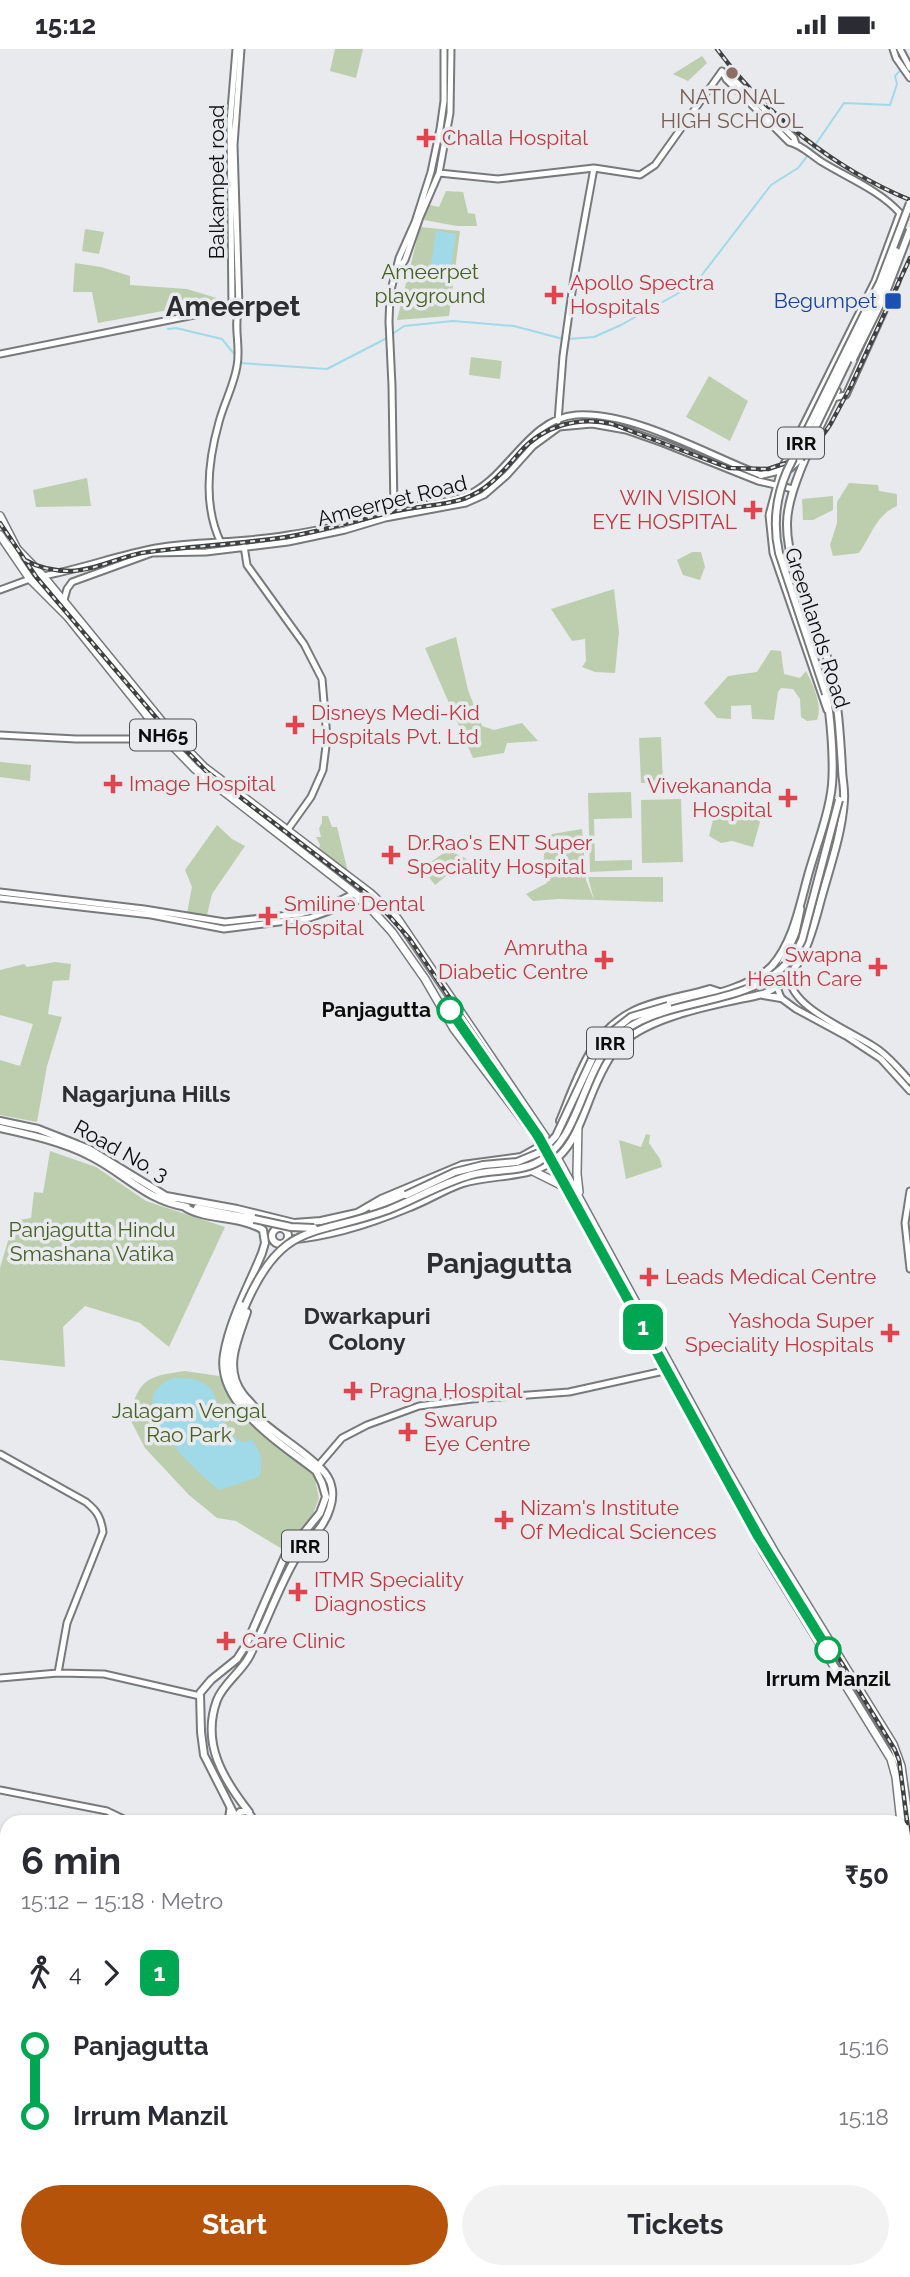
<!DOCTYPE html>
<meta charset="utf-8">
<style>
:root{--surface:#fff;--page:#f2f2f3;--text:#2b2b33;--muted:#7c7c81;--accent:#b45309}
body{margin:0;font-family:Raleway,sans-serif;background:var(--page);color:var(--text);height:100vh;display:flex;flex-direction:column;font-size:26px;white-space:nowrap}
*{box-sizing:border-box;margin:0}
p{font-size:23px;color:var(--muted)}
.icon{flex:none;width:38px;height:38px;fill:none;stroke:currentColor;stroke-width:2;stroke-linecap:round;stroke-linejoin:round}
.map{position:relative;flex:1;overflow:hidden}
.panel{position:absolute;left:0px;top:1766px;width:910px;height:464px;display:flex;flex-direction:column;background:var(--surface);border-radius:21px 21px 0 0;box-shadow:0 2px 5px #0004}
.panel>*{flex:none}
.badge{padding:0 14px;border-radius:10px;font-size:24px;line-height:46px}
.map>.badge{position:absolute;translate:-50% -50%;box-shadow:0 0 0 4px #fff}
.legs{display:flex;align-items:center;gap:10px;height:77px;padding:0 21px;font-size:23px}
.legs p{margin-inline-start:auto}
.headline{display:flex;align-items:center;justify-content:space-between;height:119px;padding:0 21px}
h1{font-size:38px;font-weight:700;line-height:52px}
.button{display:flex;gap:14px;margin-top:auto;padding:14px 21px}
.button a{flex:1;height:80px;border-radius:42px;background:var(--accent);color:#fff;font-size:28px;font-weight:700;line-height:80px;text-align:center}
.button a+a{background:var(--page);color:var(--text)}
ul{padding:0 21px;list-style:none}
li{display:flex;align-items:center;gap:24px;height:70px;font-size:26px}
li i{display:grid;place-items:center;width:10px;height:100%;margin:0 9px;background:currentColor}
li i::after{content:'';width:18px;height:18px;margin:-9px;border:5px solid;border-radius:50%;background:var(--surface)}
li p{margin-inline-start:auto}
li:first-child i{background:linear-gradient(#0000 50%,currentColor 0)}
li:last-child i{background:linear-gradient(currentColor 50%,#0000 0)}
.status{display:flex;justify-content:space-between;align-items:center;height:49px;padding:0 35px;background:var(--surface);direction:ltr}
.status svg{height:19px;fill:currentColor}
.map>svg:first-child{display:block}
.green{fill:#bdceae}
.water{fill:#a0dae9}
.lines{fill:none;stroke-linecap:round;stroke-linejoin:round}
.stream{stroke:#a0dae9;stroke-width:2}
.secondary-casing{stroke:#78797b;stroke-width:9}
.primary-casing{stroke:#78797b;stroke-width:10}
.highway-casing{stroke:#78797b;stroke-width:10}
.secondary{stroke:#fff;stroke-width:5}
.primary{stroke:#fff;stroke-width:6}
.highway{stroke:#fff;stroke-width:7}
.rail-casing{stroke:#3f4141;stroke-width:4.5}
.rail{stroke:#e8eaed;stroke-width:2;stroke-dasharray:5;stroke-linecap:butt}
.primary-bridge-casing{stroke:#78797b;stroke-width:10;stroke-linecap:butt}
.primary-bridge{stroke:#fff;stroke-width:6}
.line-1-casing{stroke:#fff;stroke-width:16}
.line-1{stroke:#00a651;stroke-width:10}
.education-dot{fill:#8d6e63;stroke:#e8eaed;stroke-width:2.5}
.health-dot{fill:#e0444e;stroke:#e8eaed;stroke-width:2.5}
.transit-dot{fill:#1a4fb4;stroke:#e8eaed;stroke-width:2.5}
.stop-1-dot{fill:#fff;stroke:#00a651;stroke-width:3.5}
.labels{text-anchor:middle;stroke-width:7;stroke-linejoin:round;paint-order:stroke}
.shield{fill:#e8eaed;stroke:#4d4f50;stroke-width:2}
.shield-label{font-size:19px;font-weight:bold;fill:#0b0c0c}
.education-label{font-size:21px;fill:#785e54;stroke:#e8eaed}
.health-label{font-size:21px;fill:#be3a42;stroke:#e8eaed;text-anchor:start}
.street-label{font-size:21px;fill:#0b0c0c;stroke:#e8eaed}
.park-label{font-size:21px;fill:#455f23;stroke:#e8eaed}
.transit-label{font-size:21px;fill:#164399;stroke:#e8eaed;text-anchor:end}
.stop-label{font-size:21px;font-weight:bold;fill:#0b0c0c;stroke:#e8eaed;text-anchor:end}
.neighbourhood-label{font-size:23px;font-weight:bold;fill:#2d2e30;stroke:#e8eaed}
.district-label{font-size:28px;font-weight:bold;fill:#2d2e30;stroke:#e8eaed}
</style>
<div class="status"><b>15:12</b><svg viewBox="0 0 49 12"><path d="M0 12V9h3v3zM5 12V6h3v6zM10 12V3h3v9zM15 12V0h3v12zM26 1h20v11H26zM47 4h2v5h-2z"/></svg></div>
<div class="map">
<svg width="910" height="2228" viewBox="0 0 910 2228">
<rect width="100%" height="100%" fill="#e8eaed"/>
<path class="green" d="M335,0H363L356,29L330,22Z
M702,7L707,14L688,32L673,25Z
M446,142L463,143L468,164L475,165L477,177H457L424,171L425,155L439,158Z
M420,178L460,182L449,267L397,271Z
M85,180L104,183L99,205L82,202Z
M75,214L101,218L130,227V236L187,240L223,251L98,274L92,243H73Z
M471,308L502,312L500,330L469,326Z
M709,327L748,352L730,392L686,368Z
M87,429L91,457L36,458L33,441Z
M849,434L878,436L879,442L897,445V457C876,466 871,487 859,504L833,507L830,496L837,474V453Z
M833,447V461L813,471H803L802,450Z
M692,503H701L705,518L700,531L683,526L677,511Z
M614,540L619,583L615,624L595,623L582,618L586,612L585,590L572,592L551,560Z
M456,588L468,641L482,677L494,681L522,674L538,692L507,694L504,704L473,709L425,599Z
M771,601L781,602L784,625L800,629L806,622C813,636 823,656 817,671L807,672L801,668L800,650L793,640L781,639L778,643L774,671L752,670L751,656L731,657V670L717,669L704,654L728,627L757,623Z
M661,688L663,734H641L639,689Z
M0,713L31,716L30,732L0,728Z
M631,743L632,769L594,770L595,812L632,811V821L590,823L588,744Z
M681,750L683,813L642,814L641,751Z
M727,758L752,765L760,773L753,798L732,792L721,794L709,787L714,767Z
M322,767H328L332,778H337L349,827L317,804L320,796L316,788H321L319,779L322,774Z
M217,776L232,790L245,797L212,845L207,866L187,864L192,838L185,821Z
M582,780L586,831L594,851L558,850L533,852L526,845L547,834C543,817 541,800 552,785Z
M448,801L467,810L435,836L422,819Z
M588,828H663V853L594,851Z
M55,913L71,915L69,931L53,932L48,965L62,968L47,1017L37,1073L0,1066V1011L20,1017L33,975L0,966V921L24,915L27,918Z
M646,1085L650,1086L649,1094L660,1110L662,1118L626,1130L619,1091L641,1098Z
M50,1102L96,1118L146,1152L225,1178L169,1298L140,1274L85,1257L63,1278L65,1318L0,1311V1219L14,1172L31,1169L34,1143L43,1144Z
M185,1322L219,1327L244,1368L266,1389L314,1426L319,1449L311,1471L282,1500L236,1472L217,1469L189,1446L145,1399L129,1368C139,1331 146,1327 185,1322Z"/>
<path class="water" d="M436,182L456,185L451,219L431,216Z
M174,1329C235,1327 204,1370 242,1393L252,1391C261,1403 264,1414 259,1428L219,1441C196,1422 114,1350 174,1329Z"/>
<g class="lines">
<path class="stream" d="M811,102L844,54L890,56L897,35L895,27L910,11
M168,280L176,279L222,290L235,306
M391,286L404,277L453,272L514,277L563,290
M568,290L594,288L621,276L695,235L771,136L798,119L808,106
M240,314L327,320L387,289"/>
<g class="secondary-casing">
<path id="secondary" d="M236,0L230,73L232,258L237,265
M893,0L896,9L910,29
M900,0L910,19
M725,26H729L794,89L796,95
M439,124L498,130L594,119L640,126L655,116L722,22L726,30L789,93C802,96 811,106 822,113C848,129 879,141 900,164L875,232L781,421L769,466L773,504L827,661
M398,221L405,211L420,168L439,124L450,64L451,0
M0,305L234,258
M833,349L846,346L897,233L890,230
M558,372L563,307L574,229L594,119
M394,461L392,337L389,273L390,245L399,209L415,173L431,123L440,80L444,52V0
M221,494C203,457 208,412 219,373C224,354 234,336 237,317C241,297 233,278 239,258L234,96L241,0
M244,497L247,516L304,595L322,630L327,689L323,721L311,748L286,783
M43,527C81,520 118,506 156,499C198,492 245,494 288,486C307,483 326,480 345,475C362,470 379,463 396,460C419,456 441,455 463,448C508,432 526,370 576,366C633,362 708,406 761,426
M0,541L30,530
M64,551L67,540L72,533L152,504L206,503L288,493L345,481L385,469L466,454L484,446L507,426L533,397L559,378L592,375L626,381L663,394L758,432L793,440
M0,686L76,690H166
M0,843L144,860L225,873L299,865L326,858L355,844
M0,849L151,866L224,880L310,869L362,850
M801,860L796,884L777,926V938L781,949L796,960L846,987L881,1010L910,1042
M790,925C785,958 857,984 879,1001C891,1010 900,1021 910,1032
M910,1142L905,1174L910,1220
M0,1405L86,1453C97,1462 101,1468 103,1483L67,1574L58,1624
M318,1417L342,1389L367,1376L419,1357L472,1350L569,1343L664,1322
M0,1629L58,1624L104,1625L200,1647
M0,1741L107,1762L130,1773
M228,1773L230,1759
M903,1847V1853
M0,1866L7,1868
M0,1991L7,1992
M0,1996L7,1998
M643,2222L645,2228"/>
</g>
<g class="primary-casing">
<path id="primary" d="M761,426L790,419L800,410
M763,946L781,949
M668,957C698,949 750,940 772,917C794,892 800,854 809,823C817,795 829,765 832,736C834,713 831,667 826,645
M0,1072L38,1080L89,1100L166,1147L237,1160L294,1174L321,1172L357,1164L381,1150L462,1116L521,1108L544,1095
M560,1072C577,1031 590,984 632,963C652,952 688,947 710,940L719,943
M0,1079C30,1086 60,1092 88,1106C124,1123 144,1151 187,1158
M183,1157C205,1172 240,1166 263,1181L265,1194L262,1204C249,1236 230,1270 224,1305C215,1355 282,1395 316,1422L322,1434L326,1448L320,1464L285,1507L246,1596L237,1610L211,1631L200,1644L201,1683L204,1706L238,1773
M197,1159L254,1170
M372,1159L406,1146
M272 1187a8 8 0 1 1 16 0a8 8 0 1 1-16 0Z
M287,1191C328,1188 372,1174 410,1158C428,1151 445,1140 463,1134C495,1124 533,1131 559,1107C577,1091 585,1059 595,1037C601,1024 607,1010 616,1000C645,966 720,955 763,945C800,930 811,889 820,854C829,820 842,786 844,751C845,740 842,729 842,719C840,685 838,651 830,618C818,574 787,522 787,476C786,440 821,377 837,342
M246,1255C238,1276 225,1299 228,1321C233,1367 299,1393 325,1424C333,1434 334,1447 330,1459C324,1481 305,1493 294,1512C277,1542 265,1577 249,1608C241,1623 223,1635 217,1651C201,1694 223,1730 249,1763
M247,1263C238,1291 223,1319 243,1345C249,1353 257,1358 260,1368
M237,1767L240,1763L247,1762L251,1767L250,1773
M353,2228L356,2222
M363,2228L366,2222"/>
</g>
<g class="highway-casing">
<path id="highway" d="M0,467L17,500L43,527L172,685L204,718L370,844L397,869L548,1092L725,1417L774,1502L893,1695L901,1717L910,1782
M0,486L30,530L68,568L166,690L195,720L362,850L392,883L425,930L454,980L535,1087L766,1507L891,1710L896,1728L901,1773
M578,1074L577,1125L579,1143
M533,1122L561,1136
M903,1787L910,1857
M903,1862L910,1866"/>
</g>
<use href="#secondary" class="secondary"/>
<use href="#primary" class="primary"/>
<use href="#highway" class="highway"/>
<g class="rail-casing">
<path id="rail" d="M717,0C765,65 835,120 910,151
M0,474L37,529L171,686L206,722L374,850L409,889L542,1085L762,1484L895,1701L899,1711L910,1794
M25,511C39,519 54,522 71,522C98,521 122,506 148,503C194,497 240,495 286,488C323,482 359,471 395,462C418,457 442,457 463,450C489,441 503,422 520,403C543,377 578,367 612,375L729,419L768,420L792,412L818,393L830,376L851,337L910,209
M904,1786L910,1834"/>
</g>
<use href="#rail" class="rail"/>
<g class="primary-bridge-casing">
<path id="primary-bridge" d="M853,310L885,246L910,181
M800,410L885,234L896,202
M826,645L779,504C773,477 776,448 787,422L880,233L910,154
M406,1146L455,1123L483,1116L517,1113L541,1103L556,1087L593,1008L608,986L631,968L668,957
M254,1170L291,1178L314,1179
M246,1255C283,1171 314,1188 388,1161C416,1150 442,1134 471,1126C493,1120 518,1124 538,1113C585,1088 580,1010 628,979C683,943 771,960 802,891L839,751"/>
</g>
<use href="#primary-bridge" class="primary-bridge"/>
</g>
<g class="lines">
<g class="line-1-casing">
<path id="line-1" d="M450,961L538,1087L758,1487L828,1601"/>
</g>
<use href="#line-1" class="line-1"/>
</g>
<circle class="education-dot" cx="732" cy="24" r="7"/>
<g class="health-dot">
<path d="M422.5 78.5h7v7h7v7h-7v7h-7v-7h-7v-7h7z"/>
<path d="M550.5 235.5h7v7h7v7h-7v7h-7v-7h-7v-7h7z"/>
<path d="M749.5 450.5h7v7h7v7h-7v7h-7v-7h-7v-7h7z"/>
<path d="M291.5 665.5h7v7h7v7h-7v7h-7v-7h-7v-7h7z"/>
<path d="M109.5 724.5h7v7h7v7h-7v7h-7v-7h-7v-7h7z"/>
<path d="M784.5 738.5h7v7h7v7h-7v7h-7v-7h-7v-7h7z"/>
<path d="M387.5 795.5h7v7h7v7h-7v7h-7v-7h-7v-7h7z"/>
<path d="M264.5 856.5h7v7h7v7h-7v7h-7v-7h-7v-7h7z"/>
<path d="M600.5 900.5h7v7h7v7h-7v7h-7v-7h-7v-7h7z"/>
<path d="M874.5 907.5h7v7h7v7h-7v7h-7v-7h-7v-7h7z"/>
<path d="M645.5 1217.5h7v7h7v7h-7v7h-7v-7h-7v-7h7z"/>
<path d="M886.5 1273.5h7v7h7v7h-7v7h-7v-7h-7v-7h7z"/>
<path d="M349.5 1331.5h7v7h7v7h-7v7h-7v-7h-7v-7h7z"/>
<path d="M404.5 1372.5h7v7h7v7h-7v7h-7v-7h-7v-7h7z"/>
<path d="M500.5 1460.5h7v7h7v7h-7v7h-7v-7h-7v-7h7z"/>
<path d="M294.5 1532.5h7v7h7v7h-7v7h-7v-7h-7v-7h7z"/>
<path d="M222.5 1581.5h7v7h7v7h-7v7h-7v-7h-7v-7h7z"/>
</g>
<rect class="transit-dot" x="884" y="243" width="18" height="18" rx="3.5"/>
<g class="stop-1-dot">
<circle cx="450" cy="961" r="12"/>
<circle cx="828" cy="1601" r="12"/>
</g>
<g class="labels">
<g class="shield">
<rect x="778" y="378.5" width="46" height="31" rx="5"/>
<rect x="130" y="670.5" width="66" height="31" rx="5"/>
<rect x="587" y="978.5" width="46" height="31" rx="5"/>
<rect x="282" y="1481.5" width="46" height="31" rx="5"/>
</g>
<g class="shield-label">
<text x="801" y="401">IRR</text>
<text x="163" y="693">NH65</text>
<text x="610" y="1001">IRR</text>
<text x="305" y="1504">IRR</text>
</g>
<g class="education-label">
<text x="732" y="55">NATIONAL<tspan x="732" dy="24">HIGH SCHOOL</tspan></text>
</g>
<g class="health-label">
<text x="442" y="96">Challa Hospital</text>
<text x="570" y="241">Apollo Spectra<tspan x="570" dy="24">Hospitals</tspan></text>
<text x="737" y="456" text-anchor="end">WIN VISION<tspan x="737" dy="24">EYE HOSPITAL</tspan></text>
<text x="311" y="671">Disneys Medi-Kid<tspan x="311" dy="24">Hospitals Pvt. Ltd</tspan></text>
<text x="129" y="742">Image Hospital</text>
<text x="772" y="744" text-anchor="end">Vivekananda<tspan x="772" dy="24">Hospital</tspan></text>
<text x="407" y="801">Dr.Rao's ENT Super<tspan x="407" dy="24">Speciality Hospital</tspan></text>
<text x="284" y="862">Smiline Dental<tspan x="284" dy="24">Hospital</tspan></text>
<text x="588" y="906" text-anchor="end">Amrutha<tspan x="588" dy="24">Diabetic Centre</tspan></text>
<text x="862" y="913" text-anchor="end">Swapna<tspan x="862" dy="24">Health Care</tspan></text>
<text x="665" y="1235">Leads Medical Centre</text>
<text x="874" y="1279" text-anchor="end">Yashoda Super<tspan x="874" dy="24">Speciality Hospitals</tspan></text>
<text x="369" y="1349">Pragna Hospital</text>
<text x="424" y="1378">Swarup<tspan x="424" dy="24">Eye Centre</tspan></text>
<text x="520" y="1466">Nizam's Institute<tspan x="520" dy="24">Of Medical Sciences</tspan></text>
<text x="314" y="1538">ITMR Speciality<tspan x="314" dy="24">Diagnostics</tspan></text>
<text x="242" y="1599">Care Clinic</text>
</g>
<g class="street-label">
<text transform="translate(217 133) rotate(-90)" y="7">Balkampet road</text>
<text transform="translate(392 452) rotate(-14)" y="7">Ameerpet Road</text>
<text transform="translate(817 579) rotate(72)" y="7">Greenlands Road</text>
<text transform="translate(121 1102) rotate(29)" y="7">Road No. 3</text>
</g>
<g class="park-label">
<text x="430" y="230">Ameerpet<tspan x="430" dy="24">playground</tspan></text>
<text x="92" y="1188">Panjagutta Hindu<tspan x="92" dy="24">Smashana Vatika</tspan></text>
<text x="189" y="1369">Jalagam Vengal<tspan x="189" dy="24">Rao Park</tspan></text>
</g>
<g class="transit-label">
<text x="877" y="259">Begumpet</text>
</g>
<g class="stop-label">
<text x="431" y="968">Panjagutta</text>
<text x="828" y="1637" text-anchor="middle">Irrum Manzil</text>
</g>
<g class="neighbourhood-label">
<text x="146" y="1053">Nagarjuna Hills</text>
<text x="367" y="1275">Dwarkapuri<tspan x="367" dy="26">Colony</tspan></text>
</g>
<g class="district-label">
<text x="233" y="267">Ameerpet</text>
<text x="499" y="1224">Panjagutta</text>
</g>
</g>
</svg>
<b class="badge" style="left:643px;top:1278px;background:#00a651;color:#fff">1</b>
<section class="panel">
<div class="headline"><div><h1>6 min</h1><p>15:12 – 15:18 · Metro</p></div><b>₹50</b></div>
<div class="legs"><svg class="icon" aria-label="walk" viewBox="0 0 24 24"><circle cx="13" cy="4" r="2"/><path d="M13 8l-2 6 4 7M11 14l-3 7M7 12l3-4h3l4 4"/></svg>4<svg class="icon" aria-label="forward" viewBox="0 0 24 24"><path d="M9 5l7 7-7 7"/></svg><b class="badge" style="background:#00a651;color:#fff">1</b></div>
<ul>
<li><i style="color:#00a651"></i><b>Panjagutta</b><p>15:16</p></li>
<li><i style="color:#00a651"></i><b>Irrum Manzil</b><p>15:18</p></li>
</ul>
<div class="button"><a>Start</a><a>Tickets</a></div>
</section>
</div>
